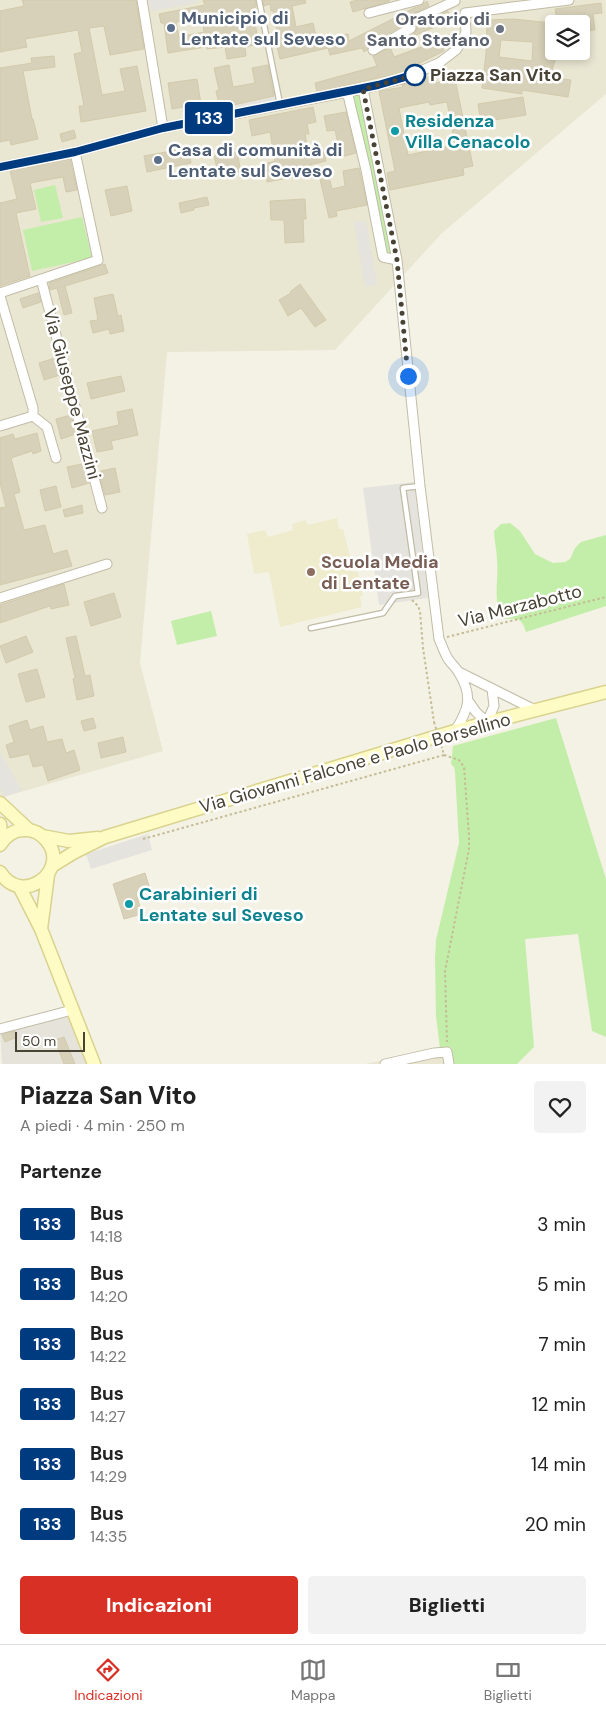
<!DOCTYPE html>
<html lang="it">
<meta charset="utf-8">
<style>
:root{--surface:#fff;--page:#f2f2f2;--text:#222;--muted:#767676;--line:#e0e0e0;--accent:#d93025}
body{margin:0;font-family:"DM Sans",sans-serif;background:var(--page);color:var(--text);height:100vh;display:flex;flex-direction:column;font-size:19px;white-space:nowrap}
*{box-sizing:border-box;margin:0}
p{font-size:16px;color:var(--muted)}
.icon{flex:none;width:28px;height:28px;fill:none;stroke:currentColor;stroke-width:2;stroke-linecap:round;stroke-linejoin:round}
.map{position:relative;height:1064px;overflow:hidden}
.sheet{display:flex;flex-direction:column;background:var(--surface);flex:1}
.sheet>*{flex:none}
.badge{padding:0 10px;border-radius:4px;font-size:18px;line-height:32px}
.buttons{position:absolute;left:545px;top:15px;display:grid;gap:10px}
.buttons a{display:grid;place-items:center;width:45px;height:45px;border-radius:5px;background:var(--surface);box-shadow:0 2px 8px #0003;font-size:25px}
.scale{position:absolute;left:15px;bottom:12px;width:70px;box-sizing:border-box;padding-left:5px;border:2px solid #484334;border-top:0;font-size:14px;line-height:18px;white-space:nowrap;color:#484334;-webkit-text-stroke:4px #fff;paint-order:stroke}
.you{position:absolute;width:25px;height:25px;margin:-12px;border:4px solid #fff;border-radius:50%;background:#1a73e8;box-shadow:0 0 0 8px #1a73e833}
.map>.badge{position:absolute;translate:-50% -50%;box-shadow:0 0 0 2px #fff}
h2{padding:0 20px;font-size:19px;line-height:45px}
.round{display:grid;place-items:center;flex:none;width:52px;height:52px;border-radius:5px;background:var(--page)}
.headline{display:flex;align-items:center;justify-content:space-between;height:85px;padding:0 20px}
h1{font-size:24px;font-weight:800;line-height:38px}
.primary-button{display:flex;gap:10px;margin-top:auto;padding:10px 20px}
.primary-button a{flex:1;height:58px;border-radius:5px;background:var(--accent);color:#fff;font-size:20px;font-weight:800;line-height:58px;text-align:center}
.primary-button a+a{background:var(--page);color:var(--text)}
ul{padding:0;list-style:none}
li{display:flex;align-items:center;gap:15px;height:60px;padding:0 20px}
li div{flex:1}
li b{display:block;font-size:19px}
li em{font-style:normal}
li .badge{min-width:55px;font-weight:700;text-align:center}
.tab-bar{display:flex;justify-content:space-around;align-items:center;height:70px;border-top:1px solid var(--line);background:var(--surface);font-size:14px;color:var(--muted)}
.tab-bar a{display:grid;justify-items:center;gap:2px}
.tab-bar .active{color:var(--accent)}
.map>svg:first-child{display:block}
.residential{fill:#e9e6d2;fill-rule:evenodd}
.industrial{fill:#e6e3da}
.education{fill:#efebcd}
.green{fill:#c3eea9}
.parking{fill:#e5e3de}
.building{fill:#d7d1b9;stroke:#d3caab;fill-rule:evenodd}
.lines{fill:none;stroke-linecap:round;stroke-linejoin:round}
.lane-casing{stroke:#c1bca6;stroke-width:7}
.street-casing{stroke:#c1bca6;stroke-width:11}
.secondary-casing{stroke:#d9d38f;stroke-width:15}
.path{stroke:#c4bc96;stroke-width:2;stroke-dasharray:2.5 2.5;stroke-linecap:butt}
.lane{stroke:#fff;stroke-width:4.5}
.street{stroke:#fff;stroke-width:9}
.secondary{stroke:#fffbc4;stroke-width:12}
.path-bridge{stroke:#c4bc96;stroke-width:2;stroke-dasharray:2.5 2.5;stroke-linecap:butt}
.line-casing{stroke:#fff;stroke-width:11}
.line{stroke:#003b80;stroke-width:8}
.walk{stroke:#484334;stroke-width:5;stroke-dasharray:0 9}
.service-dot{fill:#5c6f8a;stroke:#fff;stroke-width:2}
.worship-dot{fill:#6b7280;stroke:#fff;stroke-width:2}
.stop-dot{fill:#fff;stroke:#003b80;stroke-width:2.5}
.culture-dot{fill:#0f9aa8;stroke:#fff;stroke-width:2}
.education-dot{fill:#8d6e63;stroke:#fff;stroke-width:2}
.labels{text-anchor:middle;stroke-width:5;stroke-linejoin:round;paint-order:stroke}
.service-label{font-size:18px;font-weight:bold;fill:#4e5e75;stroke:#fff;text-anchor:start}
.worship-label{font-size:18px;font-weight:bold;fill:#5b616d;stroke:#fff;text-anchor:end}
.stop-label{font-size:18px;font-weight:bold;fill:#484334;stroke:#fff;text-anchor:start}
.culture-label{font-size:18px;font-weight:bold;fill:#0d838f;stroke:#fff;text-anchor:start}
.street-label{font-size:18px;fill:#484334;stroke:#fff}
.education-label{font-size:18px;font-weight:bold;fill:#785e54;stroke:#fff;text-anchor:start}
</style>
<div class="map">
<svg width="606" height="1064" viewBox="0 0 606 1064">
<rect width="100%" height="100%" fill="#f4f2e5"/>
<path class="residential" d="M0,0H606V94L441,234L335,350L167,352L140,663L163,751L0,798ZM554,24H581V51H554Z
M451,1047L454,1064H365L433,1050Z"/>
<path class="industrial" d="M71,1012L92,1064H2L0,1031Z"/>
<path class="education" d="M337,518L339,529H343L354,572H358L363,596L360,597L362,607L280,627L269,572L254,574L247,534L265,530L268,537L293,530L292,524L306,520L308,525Z"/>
<path class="green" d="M359,93L391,254H387L353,94Z
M55,185L63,218L41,222L34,190Z
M82,217L92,258L32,271L23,230Z
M510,523L520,531L535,554L553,563L565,562L570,559L575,548L581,542L606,535V606L526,632C521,616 517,619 503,619C492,603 499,578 497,560C497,550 494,541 494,531L501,524Z
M211,611L217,636L177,645L171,621Z
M556,718L606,879V1037L592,1031L578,934L525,939L534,1047L517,1064H454L451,1047L440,1049L436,1016L435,958L436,940L459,843L455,772L454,767L451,764L453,746Z"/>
<path class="parking" d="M148,0H195L196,3L151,11Z
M276,96L277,102L219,115L218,109Z
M366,221L377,285L365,287L354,222Z
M414,482L428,598L379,605L363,488Z
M0,752L22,791L4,797L0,788Z
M148,834L152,850L91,869L86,854Z"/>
<path class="building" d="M22,0H136L144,49L110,55L104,26L89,28L102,95L125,91L120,69L137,66L146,111L81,122L79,106H84L74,54L82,52L78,30L25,39L27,47L0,52V11L24,6Z
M203,0H255L256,7L252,8L259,44L245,47L246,56L227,59L225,47L207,49L206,47L168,53L164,23H161L159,14L205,5ZM202,18L204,32L179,37L176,22Z
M263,0H305L306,3L292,6L296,27L313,23L317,40L348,34L349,41L414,8L421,6L427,1L429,6L406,17L403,21V25L370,45L367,50L364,52L362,48L330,55L328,48L280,59L277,47L280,46L273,10L271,11L270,4L264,6Z
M357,0H389L390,1L353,12L350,2Z
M601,3L602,13L593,14L595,30L581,31V24H572L571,17L557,19L555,9Z
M448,11L451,20L402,41L416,32L417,25Z
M513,19L552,23L554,51H555L556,57L550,77L571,80L568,97L522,90V94L482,88L486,53L487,20ZM501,40L533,42L532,61L499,57Z
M440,40L444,51L400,73L317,92L315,83L377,66L373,56L390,47L394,57Z
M54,56L55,67L23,71L32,119H33L38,139L11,145L10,140L0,142V68L32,63L31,58Z
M229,65L233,87L255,83L252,68L268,65L274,96L220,108L216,91L219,90L214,68Z
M433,76L434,83L455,79L473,166L463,168L464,175L390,190L387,173L395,171L379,91L403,87L402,85L416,80ZM429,102L430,105L447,102L455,145L408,155L399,108Z
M197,79L201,104L172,109L168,83Z
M523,97L526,115L481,122L478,104Z
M313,107L316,122L307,124L309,134H305L309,155L324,152L326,161L293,169L294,177L267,182L264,164L275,161L270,132L252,136L249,120Z
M346,112L356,153L341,157L335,130L327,131L324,116Z
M74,130L76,138L62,142L60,134Z
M188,148L191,163L147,172L144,156Z
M237,152L241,172L219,176L214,156Z
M70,159L77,190L66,192L63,177L30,183L36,209L16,213L30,276L0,286V203L17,199L10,171Z
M359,168L367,205L336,211L337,216L329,218L319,175L328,173L332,189L345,186L343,171Z
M127,186L132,211L111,216L105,190Z
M207,197L209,205L194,208V210L181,213L179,203Z
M305,199L306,219H303L304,242L285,243L284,220H271L270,201Z
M105,264L108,273L65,286L72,313L64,315L57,288L50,290L49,283Z
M300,284L326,320L315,327L301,308L288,316L279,300L291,293L290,292Z
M38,293L41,302L23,308L20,299Z
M113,294L118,316L121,315L124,331L110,334L109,329L93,333L90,321L98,320L94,298Z
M55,358L60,375L44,380L39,363Z
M121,376L125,391L91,399L87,383Z
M132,409L138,435L111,441L113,449L97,452L92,431L119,425L117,412Z
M71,415L76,434L61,439L56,419Z
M37,433L41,451L33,454L32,451L11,458L20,492L14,494L24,530L45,525L53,554L67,550L72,566L0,585V508L6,507L0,483V438L13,434L15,439Z
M82,464L89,483L72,488L67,467Z
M115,468L120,492L105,495L99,474L102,473L101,471Z
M56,486L61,507L45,511L40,490Z
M82,505L83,513L65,517L63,510Z
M64,584L69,605L51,609L50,606L0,623V605Z
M114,593L121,617L91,626L84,602Z
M26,636L33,652L6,663L0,646Z
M76,636L85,676L90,675L94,696L77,700L73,679L75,678L66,638Z
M37,669L45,697L26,702L18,674Z
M93,718L96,728L84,731L81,721Z
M27,720L30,730L43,726L47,742L62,739L66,753L74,750L80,770L48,781L43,765L33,767L29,754L10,758L6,745L14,742L9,726Z
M123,737L126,752L101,758L98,743Z
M145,873L150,889L136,893L142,914L124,919L113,884Z
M15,1031L17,1037L5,1042L2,1035Z
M64,1037L75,1064H64L55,1040Z"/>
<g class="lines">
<g class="lane-casing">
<path id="lane" d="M259,0L280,104
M311,628L383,613L395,596L418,593L403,488L420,486"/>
</g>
<g class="street-casing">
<path id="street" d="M142,0L163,128
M369,13L419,0
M465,13L569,0
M373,50L411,28L409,22L455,1
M363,89L397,260L420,486L439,639C442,645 444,652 447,657C450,663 456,667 459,673C473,696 469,709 455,731
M347,91L366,170L383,257L397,260
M0,167L75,152L163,128L363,89L402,79L439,63L456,50L463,39L466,32L465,13
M41,279L102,508
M0,293L98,260L75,152
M0,296L33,408V416
M33,416L47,427L56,458
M0,426L33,416
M0,598L107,564
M459,672L535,710
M469,702L476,712L487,722L494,706L492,689
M0,1029L72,1010
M385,1064L434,1053L447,1052L449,1064"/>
</g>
<g class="secondary-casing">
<path id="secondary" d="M0,803L29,830
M0,824L2,841
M42,836L69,841L98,838
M0,845C6,835 15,829 26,830C34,830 41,834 46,840C72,869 22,908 0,872
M52,866L73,853L105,837L455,731L606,692
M19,886L41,929L94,1064
M41,929L48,875"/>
</g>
<path class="path" d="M412,600L418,606L420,611L423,648L434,722
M447,637L606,597
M444,755L459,760L464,767L469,836V849L445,971L447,1042
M143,839L444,755L442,748"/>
<use href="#lane" class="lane"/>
<use href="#street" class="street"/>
<use href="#secondary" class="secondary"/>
<path class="path-bridge" d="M434,722L442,748"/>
</g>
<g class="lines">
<g class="line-casing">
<path id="line" d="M0,167L75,152L163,128L378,85L419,73"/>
</g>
<use href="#line" class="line"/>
<path class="walk" d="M408,376L397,260L363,89L415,75"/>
</g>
<g class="service-dot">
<circle cx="171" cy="28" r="5"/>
<circle cx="158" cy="160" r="5"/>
</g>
<circle class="worship-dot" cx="500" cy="29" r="5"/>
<circle class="stop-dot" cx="415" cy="75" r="10"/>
<g class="culture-dot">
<circle cx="395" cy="131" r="5"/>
<circle cx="129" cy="904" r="5"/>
</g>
<circle class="education-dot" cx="311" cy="572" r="5"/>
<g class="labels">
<g class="service-label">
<text x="181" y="24">Municipio di<tspan x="181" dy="21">Lentate sul Seveso</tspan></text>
<text x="168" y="156">Casa di comunità di<tspan x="168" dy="21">Lentate sul Seveso</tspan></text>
</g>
<g class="worship-label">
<text x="490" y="25">Oratorio di<tspan x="490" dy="21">Santo Stefano</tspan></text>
</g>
<g class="stop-label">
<text x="430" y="81">Piazza San Vito</text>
</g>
<g class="culture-label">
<text x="405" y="127">Residenza<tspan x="405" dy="21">Villa Cenacolo</tspan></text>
<text x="139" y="900">Carabinieri di<tspan x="139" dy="21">Lentate sul Seveso</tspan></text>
</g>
<g class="street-label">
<text transform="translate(72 394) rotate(75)" y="6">Via Giuseppe Mazzini</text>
<text transform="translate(520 606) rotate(-14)" y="6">Via Marzabotto</text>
<text transform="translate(355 763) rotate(-16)" y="6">Via Giovanni Falcone e Paolo Borsellino</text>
</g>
<g class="education-label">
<text x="321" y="568">Scuola Media<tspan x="321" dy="21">di Lentate</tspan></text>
</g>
</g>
</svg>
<div class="buttons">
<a><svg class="icon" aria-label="layers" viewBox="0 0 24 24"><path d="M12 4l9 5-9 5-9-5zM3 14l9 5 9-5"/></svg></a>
</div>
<div class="scale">50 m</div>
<div class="you" style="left:408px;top:376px"></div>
<b class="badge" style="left:209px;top:118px;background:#003b80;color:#fff">133</b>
</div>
<section class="sheet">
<div class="headline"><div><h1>Piazza San Vito</h1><p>A piedi · 4 min · 250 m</p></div><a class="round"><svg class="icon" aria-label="heart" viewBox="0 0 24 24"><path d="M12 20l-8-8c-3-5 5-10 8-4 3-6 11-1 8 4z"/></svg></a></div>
<h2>Partenze</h2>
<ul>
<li><span class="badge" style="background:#003b80;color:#fff">133</span><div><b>Bus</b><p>14:18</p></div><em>3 min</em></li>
<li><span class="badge" style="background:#003b80;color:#fff">133</span><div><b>Bus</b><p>14:20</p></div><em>5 min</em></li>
<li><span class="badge" style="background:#003b80;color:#fff">133</span><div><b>Bus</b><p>14:22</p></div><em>7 min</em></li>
<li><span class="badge" style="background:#003b80;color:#fff">133</span><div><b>Bus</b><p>14:27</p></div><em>12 min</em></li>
<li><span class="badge" style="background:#003b80;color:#fff">133</span><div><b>Bus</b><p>14:29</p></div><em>14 min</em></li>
<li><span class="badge" style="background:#003b80;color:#fff">133</span><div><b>Bus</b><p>14:35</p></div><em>20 min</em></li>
</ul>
<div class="primary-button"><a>Indicazioni</a><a>Biglietti</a></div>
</section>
<nav class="tab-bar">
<a class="active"><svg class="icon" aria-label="directions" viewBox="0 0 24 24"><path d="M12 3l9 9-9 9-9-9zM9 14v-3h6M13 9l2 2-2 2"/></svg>Indicazioni</a>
<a><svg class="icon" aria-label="map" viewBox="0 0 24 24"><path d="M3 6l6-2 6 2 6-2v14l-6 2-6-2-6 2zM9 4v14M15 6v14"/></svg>Mappa</a>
<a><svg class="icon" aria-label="tickets" viewBox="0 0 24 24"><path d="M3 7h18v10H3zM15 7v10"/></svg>Biglietti</a>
</nav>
